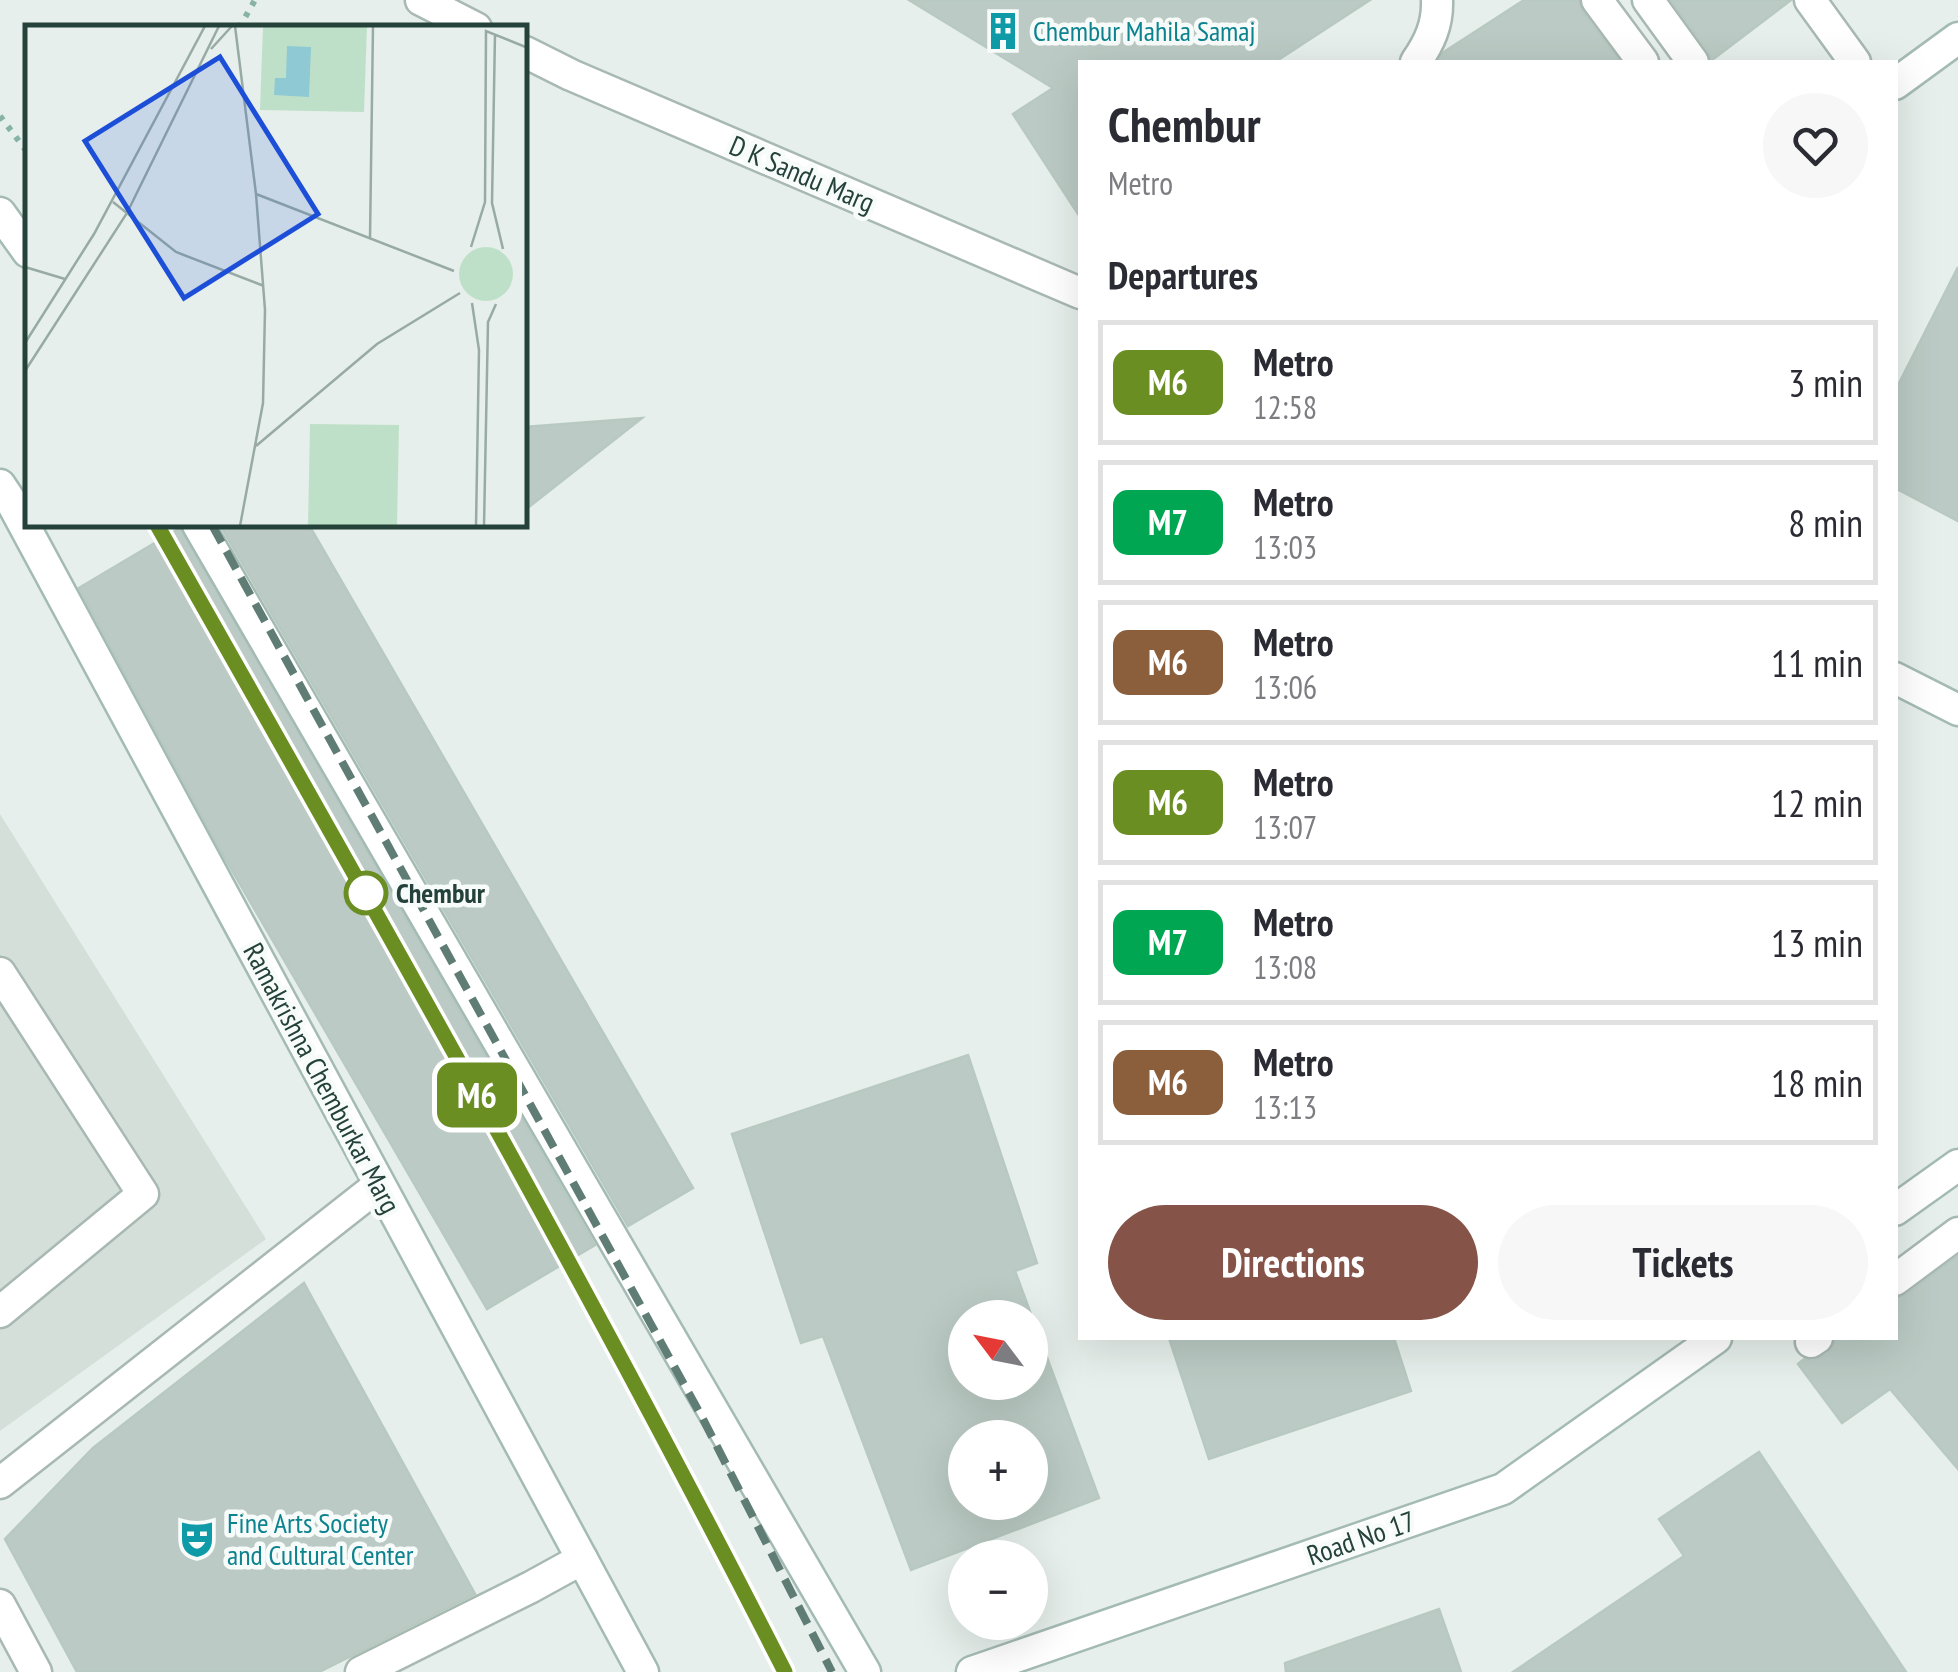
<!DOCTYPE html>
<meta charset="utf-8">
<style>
:root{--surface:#fff;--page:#f7f7f7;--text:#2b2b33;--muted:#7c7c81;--line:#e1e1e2;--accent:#855347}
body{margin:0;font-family:"PT Sans Narrow",sans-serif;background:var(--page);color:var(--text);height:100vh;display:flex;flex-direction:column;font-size:38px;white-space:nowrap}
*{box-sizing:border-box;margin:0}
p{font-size:32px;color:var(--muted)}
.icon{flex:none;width:55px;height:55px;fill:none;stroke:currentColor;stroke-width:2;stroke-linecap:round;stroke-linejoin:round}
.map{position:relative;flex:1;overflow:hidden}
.details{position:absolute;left:1078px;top:60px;width:820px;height:1280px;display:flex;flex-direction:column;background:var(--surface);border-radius:0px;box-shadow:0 10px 40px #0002}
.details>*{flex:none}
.badge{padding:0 20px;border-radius:15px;font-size:35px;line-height:65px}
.needle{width:65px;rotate:302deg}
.controls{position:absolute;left:948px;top:1300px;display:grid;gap:20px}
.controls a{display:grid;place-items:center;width:100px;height:100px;border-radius:50%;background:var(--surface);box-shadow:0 10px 40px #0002;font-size:50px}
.map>.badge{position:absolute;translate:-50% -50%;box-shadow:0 0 0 5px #fff}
h2{padding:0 30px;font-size:38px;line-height:90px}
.round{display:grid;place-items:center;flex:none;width:105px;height:105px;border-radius:52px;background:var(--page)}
.headline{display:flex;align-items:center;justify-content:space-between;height:170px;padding:0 30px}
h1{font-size:48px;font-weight:700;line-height:75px}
.button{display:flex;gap:20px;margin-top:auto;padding:20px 30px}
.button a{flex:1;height:115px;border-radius:60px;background:var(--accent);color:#fff;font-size:40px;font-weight:700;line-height:115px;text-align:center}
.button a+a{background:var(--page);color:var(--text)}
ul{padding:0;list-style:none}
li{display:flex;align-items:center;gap:30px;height:125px;margin:0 20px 15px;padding:0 10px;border:5px solid var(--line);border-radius:0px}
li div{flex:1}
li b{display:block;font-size:38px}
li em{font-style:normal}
li .badge{min-width:110px;font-weight:700;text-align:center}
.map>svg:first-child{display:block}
.built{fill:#d4dfda}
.building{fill:#bbcac4;stroke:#b8c9c2;stroke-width:2.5;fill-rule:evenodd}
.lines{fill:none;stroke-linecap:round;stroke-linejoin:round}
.service-casing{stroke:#a8b8b2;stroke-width:35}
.minor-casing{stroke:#a8b8b2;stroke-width:35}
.tertiary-casing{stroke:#a8b8b2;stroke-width:35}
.secondary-casing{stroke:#a4bbb3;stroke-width:35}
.path{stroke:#86b3a5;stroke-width:6;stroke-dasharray:5 8;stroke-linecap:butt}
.service{stroke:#fff;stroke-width:30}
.minor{stroke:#fff;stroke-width:30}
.tertiary{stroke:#fff;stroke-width:30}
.secondary{stroke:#fff;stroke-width:30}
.rail{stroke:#5f7d75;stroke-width:8;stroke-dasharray:20 10;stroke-linecap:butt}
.line-casing{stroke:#fff;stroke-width:22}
.line{stroke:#6b8e23;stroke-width:15}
.stop-dot{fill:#fff;stroke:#6b8e23;stroke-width:5}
.labels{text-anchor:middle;stroke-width:9;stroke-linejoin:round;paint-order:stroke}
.culture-label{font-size:28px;fill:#0d838f;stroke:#f7fbf9;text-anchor:start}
.street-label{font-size:28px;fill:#24423a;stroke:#f7fbf9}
.stop-label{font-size:28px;font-weight:bold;fill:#24423a;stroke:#f7fbf9;text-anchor:start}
.inset-road{fill:none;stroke:#98aaa4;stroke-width:2.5}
.view{fill:#1d4ed8;fill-opacity:0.15;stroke:#1d4ed8;stroke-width:5}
.inset-edge{fill:none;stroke:#24423a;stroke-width:5}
</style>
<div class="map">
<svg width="1958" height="1672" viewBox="0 0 1958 1672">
<rect width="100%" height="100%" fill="#e6efeb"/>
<path class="built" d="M0,814L266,1239L0,1431Z"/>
<path class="building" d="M909,0H1370L1275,62H1080V217L1013,114L1053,88Z
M1524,0H1579L1582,11L1620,62H1438L1444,52Z
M1671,0H1791L1712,60L1708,51Z
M1958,267V521L1895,488V391Z
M642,418L525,510V427Z
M220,525H309L693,1188L628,1226Z
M180,528L595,1245L487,1309L223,855L79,588Z
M968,1055L1037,1263L1015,1271L1099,1498L911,1570L823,1336L801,1343L732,1134ZM965,1318H1030V1382H965ZM965,1438H1030V1502H965Z
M1958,1256V1469L1890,1389L1842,1423L1798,1364L1804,1359L1813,1361L1827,1354L1833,1347L1836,1338H1895V1298L1906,1295Z
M304,1283L475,1594L319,1672H77L5,1539L93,1448Z
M1169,1338H1394L1411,1391L1209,1459Z
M1759,1452L1906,1672H1513L1684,1556L1659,1519Z
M1439,1609L1461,1672H1286L1285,1663Z"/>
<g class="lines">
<g class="service-casing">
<path id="service" d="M1597,0L1643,62
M1648,0L1693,62
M1810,0L1855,62
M1416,62C1429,43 1438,25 1437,0
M0,973L143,1194L0,1312
M0,1483L379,1185
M0,1605L36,1672
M361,1672L531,1587L582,1559"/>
</g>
<g class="minor-casing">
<path id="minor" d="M1895,1280L1958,1233
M1811,1342L1817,1338"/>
</g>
<g class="tertiary-casing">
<path id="tertiary" d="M421,0L476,28
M525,52L571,75L1080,293"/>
</g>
<g class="secondary-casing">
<path id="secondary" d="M1895,84L1958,38
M0,213L28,252
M0,485L12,503L643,1672
M198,525L865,1672
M1895,678L1958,710
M1895,1210L1958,1165
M972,1672L1503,1489L1716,1338"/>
</g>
<path class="path" d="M239,28L255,0
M0,116L28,153"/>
<use href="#service" class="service"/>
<use href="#minor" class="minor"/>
<use href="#tertiary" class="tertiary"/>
<use href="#secondary" class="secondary"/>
<path class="rail" d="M157,525L366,893L666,1439L785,1672
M212,525L703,1419L832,1672"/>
</g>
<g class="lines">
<g class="line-casing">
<path id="line" d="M157,525C372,904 587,1283 785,1672"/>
</g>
<use href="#line" class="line"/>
</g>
<defs>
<g id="building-bare" transform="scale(3)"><path d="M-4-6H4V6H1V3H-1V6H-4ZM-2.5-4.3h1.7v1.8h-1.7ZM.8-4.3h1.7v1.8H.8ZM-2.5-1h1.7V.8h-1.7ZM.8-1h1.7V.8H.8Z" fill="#0f9aa8" stroke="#f7fbf9" stroke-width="2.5" paint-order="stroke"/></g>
<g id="theatre-bare" transform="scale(3)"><path d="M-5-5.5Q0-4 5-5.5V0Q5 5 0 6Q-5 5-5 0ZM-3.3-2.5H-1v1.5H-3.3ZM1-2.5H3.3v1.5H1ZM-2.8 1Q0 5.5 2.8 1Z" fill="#0f9aa8" stroke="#f7fbf9" stroke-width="2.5" paint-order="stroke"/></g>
</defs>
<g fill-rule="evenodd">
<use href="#building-bare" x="1003" y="31"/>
<use href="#theatre-bare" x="197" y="1539"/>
</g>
<circle class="stop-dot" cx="366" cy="893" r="20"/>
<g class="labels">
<g class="culture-label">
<text x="1033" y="41">Chembur Mahila Samaj</text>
<text x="227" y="1533">Fine Arts Society<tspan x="227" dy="32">and Cultural Center</tspan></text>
</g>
<g class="street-label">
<text transform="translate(802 174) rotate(23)" y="10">D K Sandu Marg</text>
<text transform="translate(322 1078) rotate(62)" y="10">Ramakrishna Chemburkar Marg</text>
<text transform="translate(1361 1538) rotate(-19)" y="10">Road No 17</text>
</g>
<g class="stop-label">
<text x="396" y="903">Chembur</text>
</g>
</g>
<g transform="translate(25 25)">
<rect width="502" height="502" fill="#e6efeb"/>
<path d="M238,1H342L339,87L235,85ZM434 249a27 27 0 1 1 54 0a27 27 0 1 1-54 0ZM285,399L374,400L372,501H283Z" fill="#bfe0c8"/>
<path d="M262,21L286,22L284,72L249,70L250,53H261Z" fill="#8ec9d4"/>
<path class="inset-road" d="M210,1L231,169M470,9L467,178L478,224M186,24L207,1M88,177L151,227L239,261M345,213L348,1M446,222L460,177L461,6L503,23M0,242L40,254M447,278L454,325L451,501M0,318L69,209L180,1M0,346L102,188L194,1M231,421L352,319L435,268M215,501L238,378L240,285L231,169L429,246M459,501L463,297L471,279"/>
<path class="view" d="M195,32L293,189L159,273L60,116Z"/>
<rect width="502" height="502" class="inset-edge"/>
</g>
</svg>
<div class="controls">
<a><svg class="needle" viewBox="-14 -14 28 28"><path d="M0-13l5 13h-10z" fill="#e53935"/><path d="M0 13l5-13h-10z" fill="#7c7c81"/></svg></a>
<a>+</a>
<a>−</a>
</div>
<b class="badge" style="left:477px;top:1095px;background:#6b8e23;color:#fff">M6</b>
<section class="details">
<div class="headline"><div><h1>Chembur</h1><p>Metro</p></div><a class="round"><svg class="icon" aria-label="heart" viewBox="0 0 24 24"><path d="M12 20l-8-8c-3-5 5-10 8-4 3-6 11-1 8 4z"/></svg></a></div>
<h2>Departures</h2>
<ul>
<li><span class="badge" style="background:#6b8e23;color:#fff">M6</span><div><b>Metro</b><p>12:58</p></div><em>3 min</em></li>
<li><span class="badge" style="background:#00a651;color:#fff">M7</span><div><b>Metro</b><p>13:03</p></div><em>8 min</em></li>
<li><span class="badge" style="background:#8b5e3c;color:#fff">M6</span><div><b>Metro</b><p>13:06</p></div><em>11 min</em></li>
<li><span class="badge" style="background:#6b8e23;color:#fff">M6</span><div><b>Metro</b><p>13:07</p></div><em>12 min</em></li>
<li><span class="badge" style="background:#00a651;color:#fff">M7</span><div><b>Metro</b><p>13:08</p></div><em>13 min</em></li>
<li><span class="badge" style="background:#8b5e3c;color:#fff">M6</span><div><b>Metro</b><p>13:13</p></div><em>18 min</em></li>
</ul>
<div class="button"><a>Directions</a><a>Tickets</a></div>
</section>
</div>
